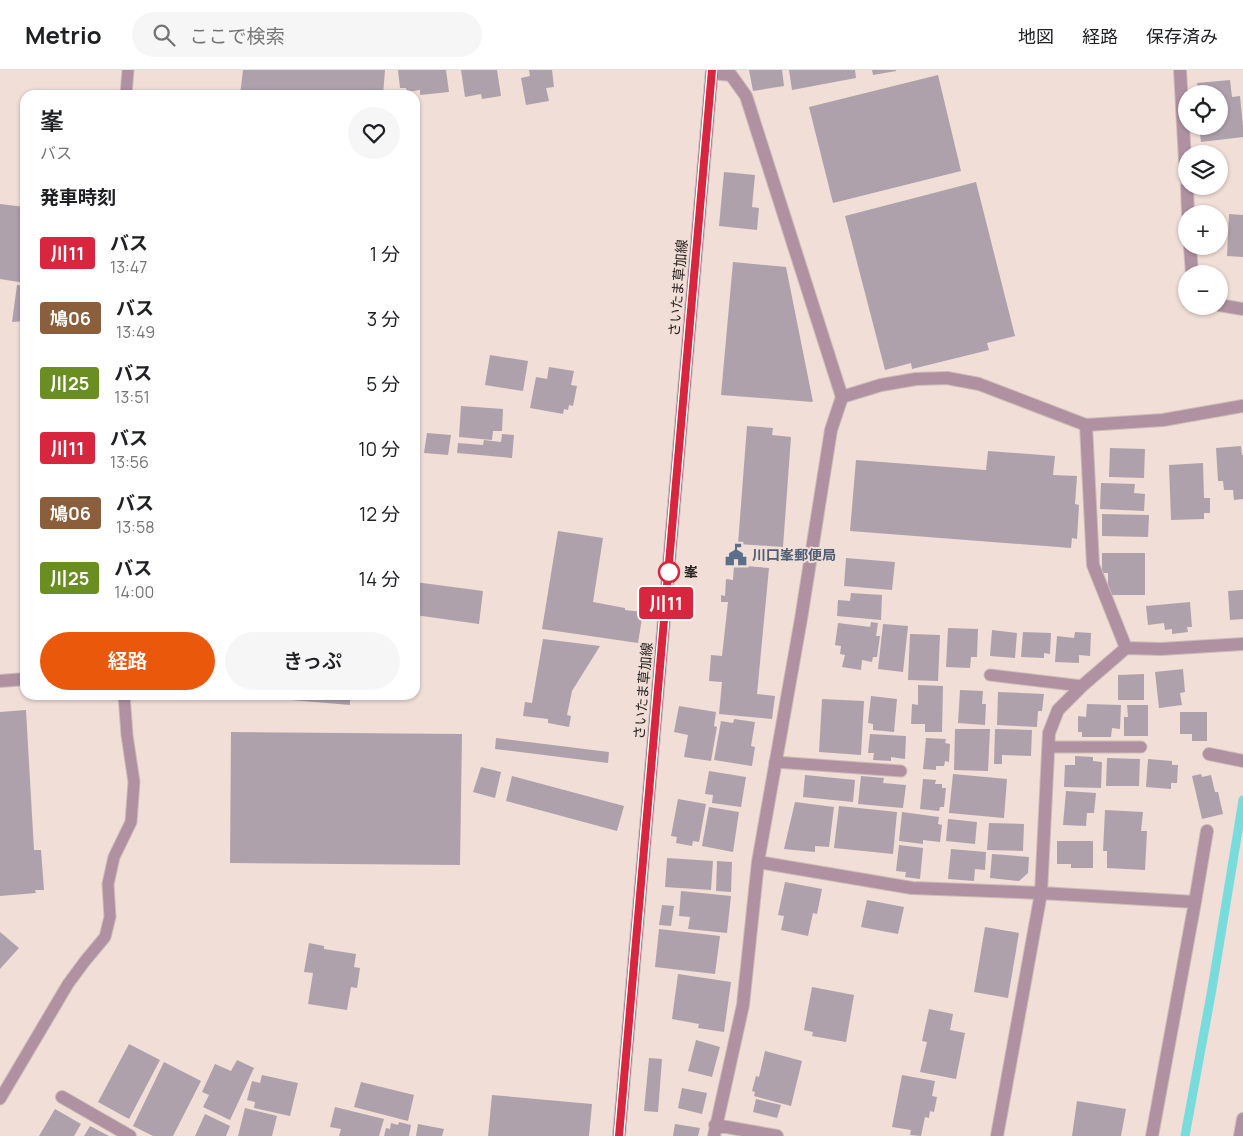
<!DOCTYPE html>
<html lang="ja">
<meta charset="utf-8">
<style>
:root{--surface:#fff;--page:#f6f6f6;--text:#202124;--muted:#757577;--line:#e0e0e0;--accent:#ea580c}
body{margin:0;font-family:Manrope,"Noto Sans JP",sans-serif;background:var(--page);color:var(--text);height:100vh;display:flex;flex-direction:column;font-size:19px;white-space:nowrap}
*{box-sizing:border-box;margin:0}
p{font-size:16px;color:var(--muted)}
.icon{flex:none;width:28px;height:28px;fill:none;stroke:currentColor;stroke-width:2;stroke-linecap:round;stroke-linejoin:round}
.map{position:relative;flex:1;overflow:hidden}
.details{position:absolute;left:20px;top:20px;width:400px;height:610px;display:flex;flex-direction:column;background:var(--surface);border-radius:15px;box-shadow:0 1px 4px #0004}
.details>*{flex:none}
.badge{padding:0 10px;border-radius:4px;font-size:18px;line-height:32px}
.fabs{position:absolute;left:1178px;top:15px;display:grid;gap:10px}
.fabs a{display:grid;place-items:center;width:50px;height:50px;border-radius:50%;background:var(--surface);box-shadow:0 1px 4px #0004;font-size:25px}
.map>.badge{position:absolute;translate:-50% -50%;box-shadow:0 0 0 2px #fff}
h2{padding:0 20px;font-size:19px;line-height:45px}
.round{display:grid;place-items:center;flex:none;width:52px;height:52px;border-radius:26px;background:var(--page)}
.overview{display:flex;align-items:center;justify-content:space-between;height:85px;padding:0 20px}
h1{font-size:24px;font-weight:600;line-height:38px}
.button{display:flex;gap:10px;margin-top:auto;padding:10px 20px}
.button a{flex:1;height:58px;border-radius:30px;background:var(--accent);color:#fff;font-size:20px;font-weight:600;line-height:58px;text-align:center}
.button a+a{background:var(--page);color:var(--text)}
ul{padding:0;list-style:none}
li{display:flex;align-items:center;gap:15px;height:65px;padding:0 20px}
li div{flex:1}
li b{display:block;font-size:19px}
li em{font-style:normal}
li .badge{min-width:55px;font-weight:700;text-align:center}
header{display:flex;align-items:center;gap:30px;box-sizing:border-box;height:70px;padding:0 25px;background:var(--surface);border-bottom:1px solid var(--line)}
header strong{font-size:24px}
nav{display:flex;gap:28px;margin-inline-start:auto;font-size:18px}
.search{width:350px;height:45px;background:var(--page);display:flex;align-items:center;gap:12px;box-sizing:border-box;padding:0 18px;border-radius:28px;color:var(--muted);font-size:19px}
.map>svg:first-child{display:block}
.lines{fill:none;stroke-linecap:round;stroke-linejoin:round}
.stream{stroke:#78dbdc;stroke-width:9}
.building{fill:#afa1ac}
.service-casing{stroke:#ccbcb6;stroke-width:13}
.minor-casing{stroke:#ccbcb6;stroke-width:14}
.primary-casing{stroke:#ccbcb6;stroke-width:14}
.service{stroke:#af91a2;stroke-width:11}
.minor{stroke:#af91a2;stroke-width:12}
.primary{stroke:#814e6c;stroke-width:12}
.line-casing{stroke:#fff;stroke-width:11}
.line{stroke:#d7263d;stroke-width:8}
.stop-dot{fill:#fff;stroke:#d7263d;stroke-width:2.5}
.labels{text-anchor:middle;stroke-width:4;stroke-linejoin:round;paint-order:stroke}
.street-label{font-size:14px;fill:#292320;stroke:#f0ded7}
.service-label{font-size:14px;font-weight:bold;fill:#4e5e75;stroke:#f0ded7;text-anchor:start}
.stop-label{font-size:14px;font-weight:bold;fill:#292320;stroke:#f0ded7;text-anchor:start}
</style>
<header>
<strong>Metrio</strong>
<div class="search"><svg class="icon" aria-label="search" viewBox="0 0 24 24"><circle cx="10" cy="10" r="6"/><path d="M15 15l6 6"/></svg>ここで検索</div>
<nav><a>地図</a><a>経路</a><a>保存済み</a></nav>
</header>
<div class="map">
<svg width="1243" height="1066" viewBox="0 0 1243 1066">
<rect width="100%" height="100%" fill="#f0ded7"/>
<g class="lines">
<path class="stream" d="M1185,1066L1212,919L1243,730"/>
</g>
<path class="building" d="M243,0H385L383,25H240Z
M398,0H446L449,22L420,25V20L407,22L406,18H400Z
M461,0H497L501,26L482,29L481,24L465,27Z
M529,0H552L554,17L546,18L549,31L526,35L521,8L530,6Z
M749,0H782L784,16L753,21Z
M789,0H855L856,8L792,20Z
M872,0H896V1L873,5Z
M938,5L961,101L833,133L809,37Z
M1230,10L1232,27L1240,26L1243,56V67L1201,72L1199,56H1219V24H1199L1197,13Z
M724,102L755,105L752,137L759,138L757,160L719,156Z
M976,112L1015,266L987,273L989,280L912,299L911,293L885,300L845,146Z
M0,134L25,137V213L0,209Z
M1229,144L1243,145V187L1227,186Z
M733,192L786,197L813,332L721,325Z
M17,215L25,216V251L12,252Z
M490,285L528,291L523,321L485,315Z
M549,297L574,301L571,315L577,316L573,336L569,335L568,340L564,339L563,344L530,338L536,307L547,309Z
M461,336L503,339L502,361H493L492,370L459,367Z
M747,356L773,358L772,365L791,367L783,477L738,474Z
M427,363L451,365L448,385L424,383Z
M502,364L514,365L512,388L457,383L458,373L483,375L484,370L501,372Z
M1241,376L1242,385H1243V429L1234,430L1233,420H1224L1223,411H1218L1216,378Z
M1110,378L1145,379L1144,408L1109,407Z
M988,381L1055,386L1053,405L1077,406L1075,434L1079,435L1077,469L1072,468L1071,478L850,461L856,390L986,400Z
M1203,393L1204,428H1210V443H1204V449L1171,450L1169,395Z
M1101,413L1135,414L1134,423L1145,424L1144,441L1100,439Z
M1102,444L1149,445L1148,467L1102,466Z
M558,461L603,468L593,532L625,538V540L643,542L638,573L542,559Z
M1102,483H1145V525H1108V503H1102Z
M846,488L895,492L892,520L844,516Z
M734,495L769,498L757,624L775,626L772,649L719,644L722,612L709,611L711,585L722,586L728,532H721V525L725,526L726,509L733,510Z
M415,512L483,521L479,554L415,545Z
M1243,520V549L1230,550L1228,521Z
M851,523L882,525L881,550L837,546L838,530L850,531Z
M1190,532L1192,557H1187L1188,562L1172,564V559L1165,560L1164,553L1148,555L1146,536Z
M871,552L878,553L876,566H880L877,587H873L872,592L862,590L861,600L842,597L845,585L840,584L841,576L835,575L838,553L870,557Z
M883,554L908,556L903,602L878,599Z
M948,558L978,559L977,587H971L970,598L946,597Z
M992,560L1017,563L1015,588L990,586Z
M1023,562L1051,563L1050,584L1044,583V588L1021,587Z
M1075,562L1091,563L1090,586L1079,585V593L1055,592L1057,566L1074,568Z
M910,564L940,565L938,611L908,610Z
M543,569L600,576L572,621L567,645L571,646L569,657L548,653V649L523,646L525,632L532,633Z
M1183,599L1185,622L1180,623L1182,635L1159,638L1155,602Z
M1144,604V630H1118V605Z
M918,615L943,616L942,662H925V654H911L912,634L918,635Z
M960,620L983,621L982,634H986L985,655L958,653Z
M998,622L1044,624L1042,641H1038L1037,657L997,655Z
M244,625H350V635L244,626Z
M871,626L897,629L894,662L873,660V654L868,653Z
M822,629L864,631L861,685L819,682Z
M1087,634L1121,635L1120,659L1112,658L1111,667H1082V662H1078V646L1086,647Z
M1127,635H1148V666H1124V647H1128Z
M679,636L716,642L714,656L717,657L711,691L684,687L688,665L674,662Z
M26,640L34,780H41L44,820H35L36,823L0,826V642Z
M1180,642H1207V671H1192V664H1180Z
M734,649L755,652L751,676L755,677L752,696L714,690L721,651L733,653Z
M955,659H990L988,701L954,700Z
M995,659L1032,660L1031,686L1002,685V694H994Z
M231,662L462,664L460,795L230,793Z
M870,664L906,666L905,689L891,687V691L873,690L874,683H868Z
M496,668L609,682L608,693L495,679Z
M926,668L946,669L945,673L950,674L949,692L945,691L944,696H936V700L923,699Z
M1075,686L1093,687V691L1102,692L1101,718L1064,717L1065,695H1075Z
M1107,688L1140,689L1139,716H1106Z
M1148,689L1172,691V695H1178L1177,713H1171V719L1146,717Z
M481,697L501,702L495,728L473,722Z
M709,701L746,707L741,737L712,733L713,725L705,724Z
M953,704L1007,709L1004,748L949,743Z
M1201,704L1202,707L1211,705L1215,722H1218L1223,744L1202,749L1192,706Z
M805,705L855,710L853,732L803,727Z
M512,706L624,736L617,761L506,731Z
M861,706L884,708L883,713L906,715L903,738L858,734Z
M923,709L936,710L935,714H942V718H946L944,737H940L939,741L920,739Z
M1066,721L1096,723L1094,743H1087L1086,756L1063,755Z
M678,729L706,734L699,772L693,771L692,776L676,773L677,767L671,766Z
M795,732L834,737L829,777L815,776V782L784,779Z
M839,736L897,742L893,784L834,778Z
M709,737L739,742L733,782L702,776Z
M1105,740L1143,742L1141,761H1147L1145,800L1107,798V781H1103Z
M902,742L939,747L938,754L942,755L940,772L923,770V774L899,771Z
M948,749L977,752L975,774L946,771Z
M989,753L1024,754L1023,781L987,780Z
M1057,771H1093V798H1071V794H1057Z
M899,775L923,778L920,809L905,807L906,802L896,801Z
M951,779L986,782L985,800L975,799L974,811L948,809Z
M992,784L1029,787L1028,803L1019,811L990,808Z
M667,788L713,791L711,820L665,817Z
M717,791L732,792L731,822L716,821Z
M785,812L822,819L817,844L813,843L808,866L781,860L784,846L778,845Z
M681,821L731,826L727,863L688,859L690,847L679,846Z
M867,830L904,837L898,864L861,857Z
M662,835L674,836L671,856L659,855Z
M985,857L1019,863L1008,928L974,922Z
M659,859L720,866L715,904L655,897Z
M0,862L19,878L0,899Z
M309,873L324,876V879L356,884L354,897L360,898L357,918L351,917L347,940L308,934L313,903L304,902Z
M678,904L731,912L724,962L698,958L699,954L672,949Z
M812,917L854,925L846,972L812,966L813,962L804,960Z
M929,939L953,944L950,960L965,963L956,1009L920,1002L927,972L922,971Z
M696,970L720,977L712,1007L688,1001Z
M129,974L160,990L129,1049L98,1032Z
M765,981L802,991L791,1036L754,1026L755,1022L752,1021L756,1006L759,1007Z
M649,988L662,989L658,1042L644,1041Z
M237,990L254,998L230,1050L203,1037L209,1025L202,1022L215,994L231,1001Z
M164,992L201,1011L173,1066H153L133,1056Z
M262,1005L298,1013L290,1046L254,1038L255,1032L247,1030L252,1011L260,1013Z
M902,1005L935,1011L932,1026L937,1027L934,1042L930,1041L929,1048L925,1047L921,1066L910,1065L911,1060L892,1057Z
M361,1012L414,1025L408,1051L354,1037Z
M682,1018L707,1023L702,1044L678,1038Z
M492,1025L592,1034L589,1066H488Z
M756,1029L781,1035L777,1048L753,1042Z
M1077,1031L1126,1039L1121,1066H1072Z
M335,1037L384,1049L379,1066H339L341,1059L330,1057Z
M245,1038L277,1046L272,1066H238Z
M55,1039L81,1054L74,1066H39Z
M205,1044L230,1056L226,1066H195Z
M399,1052L411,1055L409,1066H384L386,1058L390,1059L391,1053L398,1055Z
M418,1054L444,1059L442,1066H416Z
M675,1054L700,1058L698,1066H673Z
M90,1056L109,1066H84Z"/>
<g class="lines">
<g class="service-casing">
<path id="service" d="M126,25L128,0
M990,605L1082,616
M1049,677H1141
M775,692L901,701
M0,1029L68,914L85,891L105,867L110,847L108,814L114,787L131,752L134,712L127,665L124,625"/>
</g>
<g class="minor-casing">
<path id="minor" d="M1180,0L1186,108
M712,3L731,5L746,26L842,327L831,360L801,549L758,792L743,935L714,1066
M1187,116L1188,144
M1190,176L1192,204
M1219,235L1243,239
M842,327L881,315L916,309L947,308L979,314L1086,355L1163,350L1243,336
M1086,355L1093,495L1126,578L1161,579L1243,574
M0,611L25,609
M1209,684L1243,691
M758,792L912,818L1041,823L1049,663L1058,640L1082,616L1126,578
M62,1027L130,1066
M715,1055L777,1066
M997,1066L1041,823L1195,832
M1152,1066L1195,832L1207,761
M1240,1066L1243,1049"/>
</g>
<g class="primary-casing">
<path id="primary" d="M619,1066L712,0"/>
</g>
<use href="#service" class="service"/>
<use href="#minor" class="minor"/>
<use href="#primary" class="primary"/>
</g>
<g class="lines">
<g class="line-casing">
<path id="line" d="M619,1066L712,0"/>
</g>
<use href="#line" class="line"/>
</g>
<defs>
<g id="civic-bare" transform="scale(1.725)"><path d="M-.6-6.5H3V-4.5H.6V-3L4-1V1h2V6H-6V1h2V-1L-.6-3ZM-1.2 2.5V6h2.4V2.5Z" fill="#5c6f8a" stroke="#f0ded7" stroke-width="2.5" paint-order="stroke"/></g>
</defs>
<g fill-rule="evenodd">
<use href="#civic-bare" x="736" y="485"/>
</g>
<circle class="stop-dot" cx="669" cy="502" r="10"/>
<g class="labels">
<g class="street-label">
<text transform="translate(678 218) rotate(-85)" y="5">さいたま草加線</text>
<text transform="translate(643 621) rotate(-85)" y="5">さいたま草加線</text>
</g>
<g class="service-label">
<text x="752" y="490">川口峯郵便局</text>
</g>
<g class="stop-label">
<text x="684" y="507">峯</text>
</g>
</g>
</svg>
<div class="fabs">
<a><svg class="icon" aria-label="locate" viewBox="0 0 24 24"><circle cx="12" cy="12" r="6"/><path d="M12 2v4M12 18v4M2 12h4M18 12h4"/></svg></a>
<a><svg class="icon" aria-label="layers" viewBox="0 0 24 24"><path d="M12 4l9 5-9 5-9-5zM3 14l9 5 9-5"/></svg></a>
<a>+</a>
<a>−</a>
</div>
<b class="badge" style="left:666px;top:533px;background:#d7263d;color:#fff">川11</b>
<section class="details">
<div class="overview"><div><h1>峯</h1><p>バス</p></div><a class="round"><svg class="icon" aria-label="heart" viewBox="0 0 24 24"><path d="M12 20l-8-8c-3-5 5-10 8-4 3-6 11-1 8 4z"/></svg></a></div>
<h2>発車時刻</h2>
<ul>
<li><span class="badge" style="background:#d7263d;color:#fff">川11</span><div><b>バス</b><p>13:47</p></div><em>1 分</em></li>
<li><span class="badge" style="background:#8b5e3c;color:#fff">鳩06</span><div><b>バス</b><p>13:49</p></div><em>3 分</em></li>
<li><span class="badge" style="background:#6b8e23;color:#fff">川25</span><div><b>バス</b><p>13:51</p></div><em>5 分</em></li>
<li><span class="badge" style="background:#d7263d;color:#fff">川11</span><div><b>バス</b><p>13:56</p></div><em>10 分</em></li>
<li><span class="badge" style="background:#8b5e3c;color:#fff">鳩06</span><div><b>バス</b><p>13:58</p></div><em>12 分</em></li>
<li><span class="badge" style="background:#6b8e23;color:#fff">川25</span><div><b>バス</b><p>14:00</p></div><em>14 分</em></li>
</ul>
<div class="button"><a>経路</a><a>きっぷ</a></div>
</section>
</div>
